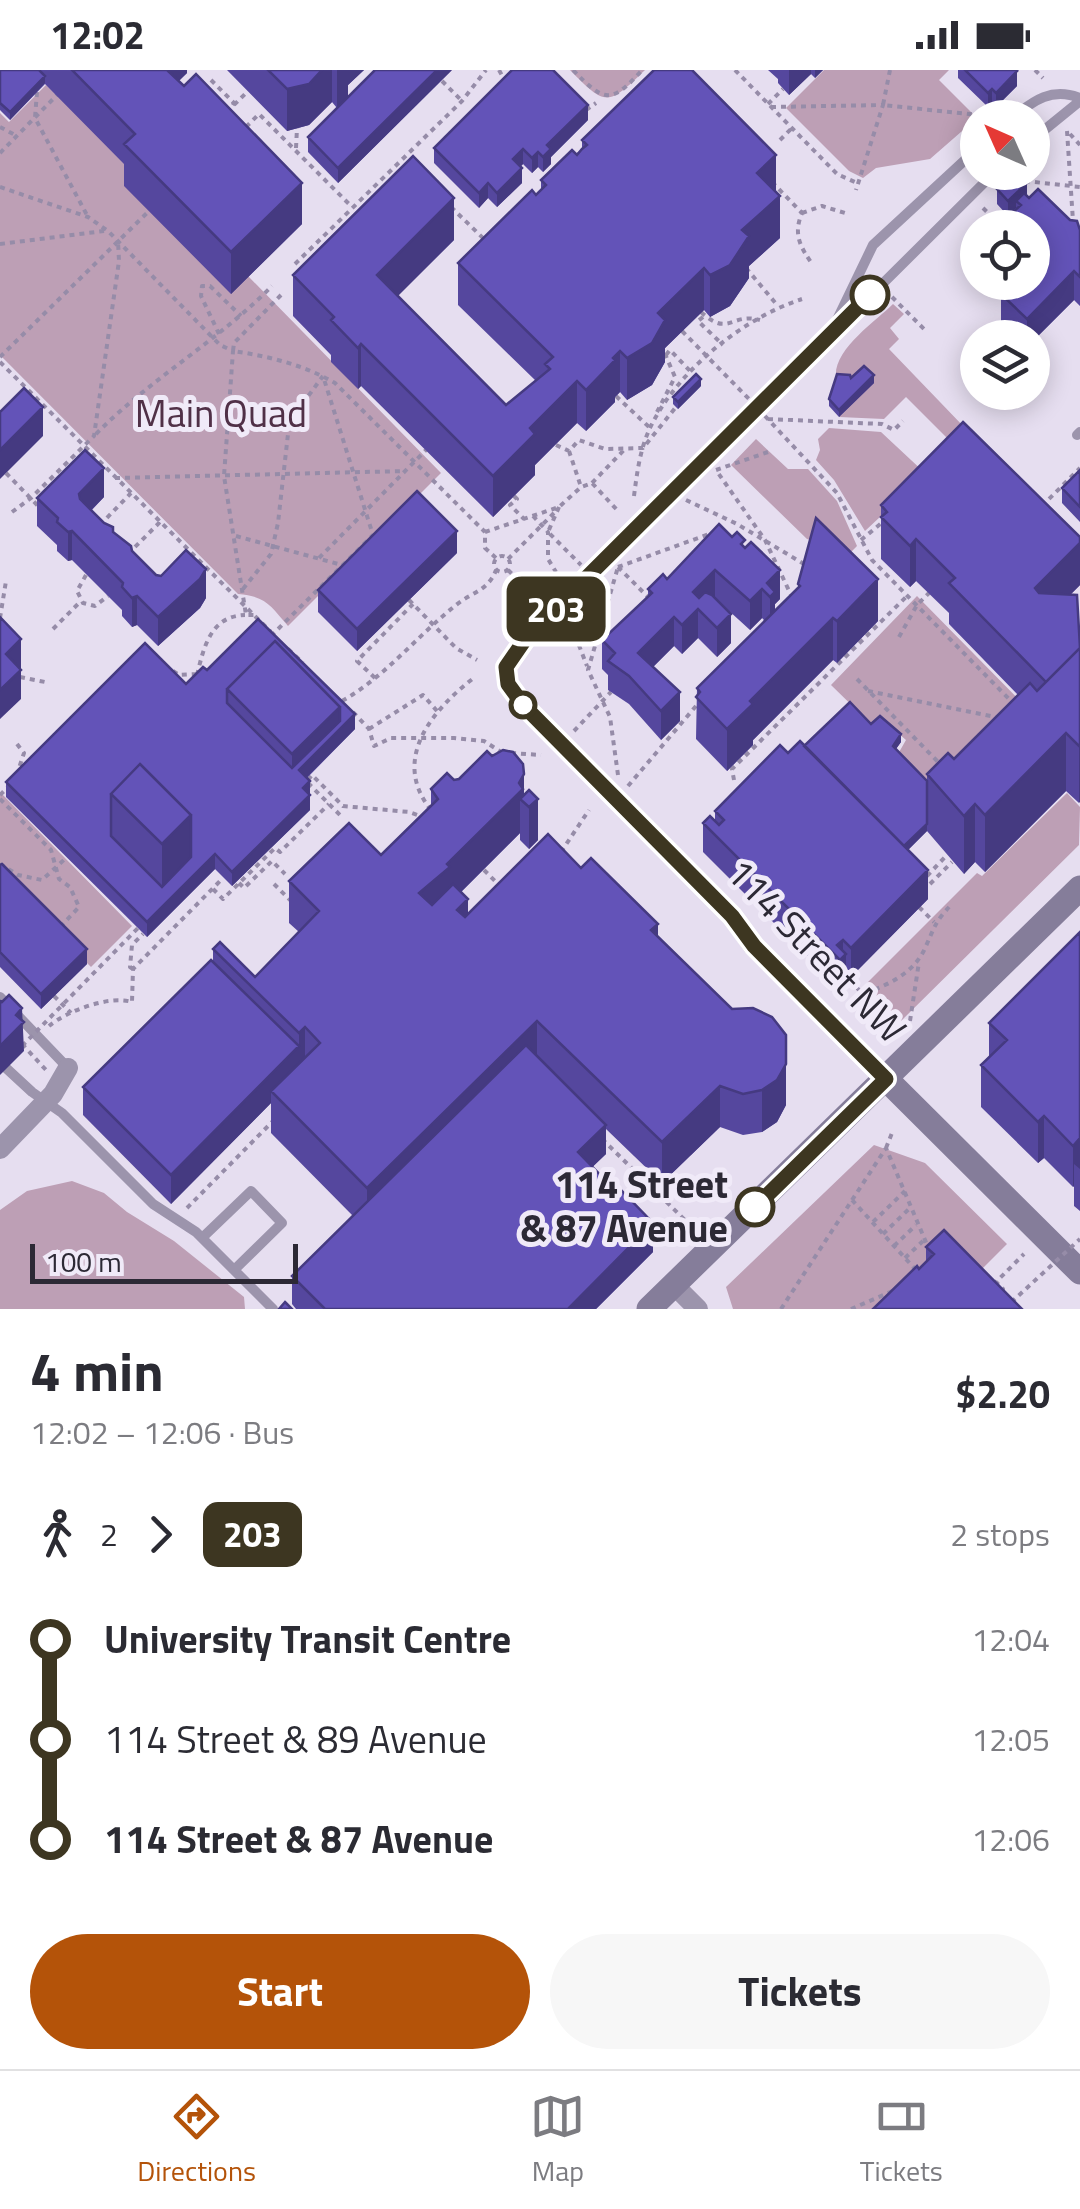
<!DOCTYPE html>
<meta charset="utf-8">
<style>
:root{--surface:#fff;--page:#f7f7f7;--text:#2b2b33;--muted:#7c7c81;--line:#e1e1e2;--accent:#b45309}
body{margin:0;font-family:"Titillium Web",sans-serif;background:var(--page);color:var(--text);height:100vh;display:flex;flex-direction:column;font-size:38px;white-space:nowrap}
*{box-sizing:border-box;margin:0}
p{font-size:32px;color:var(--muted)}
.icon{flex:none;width:55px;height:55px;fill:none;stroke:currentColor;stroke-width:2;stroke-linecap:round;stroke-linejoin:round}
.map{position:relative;height:1239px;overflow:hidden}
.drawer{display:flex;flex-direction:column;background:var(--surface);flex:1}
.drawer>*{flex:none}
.badge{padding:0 20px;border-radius:15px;font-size:35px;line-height:65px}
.needle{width:65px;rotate:315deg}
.buttons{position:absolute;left:960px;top:30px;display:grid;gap:20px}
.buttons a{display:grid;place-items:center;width:90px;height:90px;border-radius:50%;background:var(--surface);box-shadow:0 5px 25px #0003;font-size:50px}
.scale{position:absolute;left:30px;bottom:25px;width:268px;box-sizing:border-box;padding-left:10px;border:5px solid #2c2935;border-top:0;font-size:28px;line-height:35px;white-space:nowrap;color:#2c2935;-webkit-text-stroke:8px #f0eaf8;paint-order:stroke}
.map>.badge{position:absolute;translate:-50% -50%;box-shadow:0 0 0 5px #fff}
.legs{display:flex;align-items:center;gap:15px;height:110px;padding:0 30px;font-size:32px}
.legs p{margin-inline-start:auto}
.head{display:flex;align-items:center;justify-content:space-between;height:170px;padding:0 30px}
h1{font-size:55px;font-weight:700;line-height:75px}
.cta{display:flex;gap:20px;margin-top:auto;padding:20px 30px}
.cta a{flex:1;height:115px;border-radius:60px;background:var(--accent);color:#fff;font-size:40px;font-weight:700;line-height:115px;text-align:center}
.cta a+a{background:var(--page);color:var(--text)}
ul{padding:0 30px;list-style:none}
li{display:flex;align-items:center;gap:35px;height:100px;font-size:38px}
li i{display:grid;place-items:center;width:15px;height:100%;margin:0 12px;background:currentColor}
li i::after{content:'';width:25px;height:25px;margin:-12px;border:8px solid;border-radius:50%;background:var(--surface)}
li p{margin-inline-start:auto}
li:first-child i{background:linear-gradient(#0000 50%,currentColor 0)}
li:last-child i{background:linear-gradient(currentColor 50%,#0000 0)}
.status{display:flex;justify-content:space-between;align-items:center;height:70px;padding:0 50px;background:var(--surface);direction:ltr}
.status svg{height:28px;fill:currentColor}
.dock{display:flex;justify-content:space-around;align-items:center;height:140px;border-top:2px solid var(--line);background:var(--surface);font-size:28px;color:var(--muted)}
.dock a{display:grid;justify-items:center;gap:5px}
.dock .selected{color:var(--accent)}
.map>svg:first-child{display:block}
.green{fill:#bd9fb5}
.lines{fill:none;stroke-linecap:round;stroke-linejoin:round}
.path{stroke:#968ca8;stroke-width:4;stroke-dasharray:5 5;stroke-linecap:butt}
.lane{stroke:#9c94ac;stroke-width:10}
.street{stroke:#9c94ac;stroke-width:20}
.secondary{stroke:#857d9a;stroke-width:25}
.path-bridge{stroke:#968ca8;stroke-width:4;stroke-dasharray:5 5;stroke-linecap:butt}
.wall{fill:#55479e}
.shaded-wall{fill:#453a81}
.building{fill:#6353b8;stroke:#453a81;stroke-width:2.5;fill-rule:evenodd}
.line-1-casing{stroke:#fff;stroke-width:22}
.line-1{stroke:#3d3621;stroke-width:15}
.stop-1-dot{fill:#fff;stroke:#3d3621;stroke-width:5}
.labels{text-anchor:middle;stroke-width:10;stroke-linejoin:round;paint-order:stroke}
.park-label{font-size:38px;fill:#503047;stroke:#f0eaf8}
.street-label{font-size:38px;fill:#2c2935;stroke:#f0eaf8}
.stop-label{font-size:38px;font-weight:bold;fill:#2c2935;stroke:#f0eaf8;text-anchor:end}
</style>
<div class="status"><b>12:02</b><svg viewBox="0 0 49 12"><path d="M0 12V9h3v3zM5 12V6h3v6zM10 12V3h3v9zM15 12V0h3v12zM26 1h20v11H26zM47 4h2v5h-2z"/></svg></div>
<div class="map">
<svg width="1080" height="1239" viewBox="0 0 1080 1239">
<rect width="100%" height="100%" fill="#e6def0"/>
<path class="green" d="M570,0H645C608,36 606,37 570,0Z
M824,0H949L939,10L977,48L930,89L876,98L863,108L849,101L786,38Z
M46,15L248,206L441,403L288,556C271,536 266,526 238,524L0,285V43L9,52Z
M893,234L904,244L890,258L899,269L889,279L965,358L948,369L906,327L884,349L839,347L873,313L851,316L837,312C828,283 875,252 893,234Z
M829,358L881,362L926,404L865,461L834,410L816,390L820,380L818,369Z
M756,369L788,399H808L837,431L857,476L851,482L807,469L731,395Z
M917,526L1041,652L954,739L898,684L906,670L883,650L871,654L831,615Z
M0,722L132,856L91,897L2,808L0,809Z
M1067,723L1080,737L1079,775L901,951C879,960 865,945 850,930L977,803L982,806Z
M874,1075L925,1093L1007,1174L970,1211L892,1239H733L726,1217Z
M72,1111L104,1123L127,1142L174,1171L244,1227L245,1239H0V1140L27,1121Z"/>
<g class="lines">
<path class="path" d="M499,0L505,11
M573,0C604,32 611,35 642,0
M735,0L837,104L857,113
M890,0L883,35L997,47
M1035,0L1043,8
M211,10L234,33L229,41
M442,11L462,31
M37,22L35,48L88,147
M768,34L783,19
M771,37L883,35L856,120
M586,40L596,33
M0,57L17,66
M246,57L259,44L352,137
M1067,61L1073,151
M1070,64L1080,75
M780,70L791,59
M296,78L297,58
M0,83L57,25
M1025,111L1080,117
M772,112L802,143C793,164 800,177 813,195
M0,117L88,147L108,161L220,275L233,281L224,406L246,545H254
M451,137L484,169
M983,138L995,150V158
M802,143L822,136L845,143
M0,174L104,161
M295,194L462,31L486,0
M746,198L778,236
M281,225L234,273L233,281C268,286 304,295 335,313L485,462V478L496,488
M892,227L927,262
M701,242C729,268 731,242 760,250
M703,247L698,251L723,275
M682,261L749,329
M219,264L201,226L202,216H210L241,246
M666,285L670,280L692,303
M0,287L149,141
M0,292L271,562
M616,326L649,357
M657,342L675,307L665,284
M765,346L837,423L872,490L1012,632
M768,349L882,354L894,360L903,351
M96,364C150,309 218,271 272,216
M556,375L569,381L579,370L605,379L643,378L676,337
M569,381L581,417
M768,382L716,400L765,470L792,527
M6,403L41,439
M115,408L406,401
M592,413L624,380
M514,426L517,429L510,435L524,449
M634,426C637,403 640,379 650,358C677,301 743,248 802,229
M686,430L737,454L804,494
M1042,436L1080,398
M559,437L548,462L581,495
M12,442L31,428L94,366L119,191L118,171
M533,446L548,462V489L556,502
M100,455L131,423
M485,462L559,437L581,417L592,413L618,441
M236,466L342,495
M861,470L884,451
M128,484L160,452
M494 494a8 8 0 1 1 16 0a8 8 0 1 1-16 0Z
M319,488L426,380
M508,489L558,439
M618,497L712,463
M618,497L650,529
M508,500L533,525
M86,505L77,521L83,533L95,536L108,526
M243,519L271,484L278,453L288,364L298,340L323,306
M409,530L456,578L477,590
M568,547L587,596
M0,548L6,511
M53,559L81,531
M271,566L373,465L323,306
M899,567L917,535L929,523
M288,579L303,593
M173,601L179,605L197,604
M197,605C204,576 211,546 245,545
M20,607L45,612
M375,608L357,591L413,534
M857,609L941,695
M868,621L1000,648
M342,631C385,607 417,566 456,535C472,522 488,521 496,500
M353,642L369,659L374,676L391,668H454L484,671L501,682
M369,659L423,625L437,641
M574,661L611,622
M17,674L24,683L18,701
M511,683L541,685
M618,705L610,647L588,600L618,497
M308,710L312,705L343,736L409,742L423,747
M734,710L732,699L906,527
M308,713L340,745
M628,716L696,636
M0,725L8,717
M0,729L51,780L59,809L70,817L79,837L60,857
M431,740C390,689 433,639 475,607
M561,782L589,740
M0,794L18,805L42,810L66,788
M484,800L500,816
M927,806L946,786
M239,813L244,818L272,791L285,804
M274,814L292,832
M930,814L952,792
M213,819L223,829L275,778L280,782L329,734
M919,837L934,852
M133,899L130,897L132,875L143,864
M843,904L862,923
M54,926L71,943
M856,940L863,924C888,915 915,903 926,876C935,856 935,852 951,835
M910,951L919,892
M49,956C67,941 109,925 132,932L133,899L223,808
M22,974L46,1000
M602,1069L686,1151
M886,1078L892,1063
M852,1130L916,1200
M187,1138L275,1049
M873,1152L905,1121
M883,1164L911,1137
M894,1176L916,1155
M905,1188L923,1171
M1001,1222L1003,1219L996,1212L1024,1184
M781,1239L886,1078L928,1177
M851,1239L895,1220"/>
<path class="lane" d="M1012,48C1034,30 1052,17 1080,28
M1032,70L1080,31
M835,254L873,175L978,78
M1077,365L1080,362
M625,737L512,622C501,599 510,586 526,568L995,102
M0,927L68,998
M6,998L32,1022L62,1043L153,1134L196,1162L273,1239
M202,1168L251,1121L282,1153L234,1200"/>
<path class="street" d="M625,737L732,846L753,876L886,1009
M0,1079L53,1024L68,998
M674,1215L698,1239"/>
<path class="secondary" d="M886,1009L1080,1202
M649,1239L1080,818"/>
<path class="path-bridge" d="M227,42L248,21
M22,976L138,858
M1004,1239L1080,1169"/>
</g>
<path class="wall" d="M0,0H187V3L178,11L302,154L231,224L124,116V94L45,14L10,50L0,40Z
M227,0H364L348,15L337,38L332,32L309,55L287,61Z
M452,0L338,113L308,82V67Z
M768,0H823L815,8L811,4L789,25L778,13V9Z
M958,0H1015L1017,16L996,37L992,34L988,37L958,8Z
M588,50L551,87V94L543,102L538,97L532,103L523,94L521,96L522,113L497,137L488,128L479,138L434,93V78Z
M582,70L776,122L780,168L749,196V208L730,236L710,247L704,240L665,278V292L652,315L627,330L620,322L615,327V332L586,361L577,353L535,395V405L493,447L361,316L358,319L331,292V285L293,246V205L454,170L397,226L506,335L536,311L458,235V193L536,125L541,120V110L582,79Z
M997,119L1027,127L1080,160V236L1074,230L1032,272V268H1016L1001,253V224L1032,212V158H1012V143L1016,138L1008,146L997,134Z
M851,308L874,313L839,347L829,336V329Z
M701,316L678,339L673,334V327Z
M1080,400V452L1062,433V418Z
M104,427L91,441L156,505L206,528L200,538L158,576L137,555L132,557L122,546V540L72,490L68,491L57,481V475L37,456V428Z
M881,435L1080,515L1070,525L1078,561L1080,562L1079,733L1066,721L985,802L975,792L964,804L927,761L908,780L928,829L851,907L846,901V912L840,919L703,782V753L715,751V741L788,683L871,654L901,672L896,679L927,711V704L954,689L1018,625L949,554V543L916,511L910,517L881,489Z
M745,478L780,529L775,534V541L798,518V514L878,551L837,593L833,590L753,670V675L727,701L696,669L697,618L765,551L762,548L750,560L716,529L731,573L717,587L698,568L682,584L674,576L653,597L680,651L661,670L629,634L608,620V605L602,599V570L648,527V519L667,509Z
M457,483L357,581L318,542V520Z
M207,600L355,659L307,708L310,711V740L232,816L215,799L147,867L6,727V712L186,614Z
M454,710L524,726L529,720L538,770L529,779L520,770V763L461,822L468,844L581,798L658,867L786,1035L777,1052L762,1062L743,1065L720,1057L662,1113L606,1059V1084L592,1097L653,1182L596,1239H296L292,1234V1206L353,1146L271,1063V1033L171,1134L83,1045V1017L213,892V879L255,907L299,862L289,853V811L381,785L431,736V719Z
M0,795L87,894L41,939L0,897Z
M1080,862V1141L1074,1136V1116L1073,1117L1044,1088L1038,1093L981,1037V995L989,988V953Z
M926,1177L1022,1239L926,1192Z"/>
<path class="shaded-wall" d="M158,0H187V3L158,32Z
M322,0H332V32L309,55L287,61V19Z
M337,0H364L348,15V27L337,38Z
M437,0H452L338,113V98Z
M789,0H811V4L789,25Z
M815,0H823L815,8Z
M1017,1V16L996,37V23Z
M45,6V13L10,50V42Z
M992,19V34L988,37V23Z
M588,35V50L551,87V94L543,102V87L547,75Z
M523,79V94L513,104V89Z
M538,82V97L532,103V88Z
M776,85V126L757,103Z
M522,98V113L497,137V123Z
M302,113V154L231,224V182Z
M488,113V128L479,138V123Z
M1027,113V128L1016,131V138L1008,146V131Z
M780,126V168L749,196V208L730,236L710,247V205L742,160Z
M454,128V170L377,247V205Z
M704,198V240L665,278V292L652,315L627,330V288L658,243Z
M1074,201V230L1032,272V268H1027V249Z
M361,274V316L358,319V278Z
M620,281V322L615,327V332L586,361V320Z
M874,305V313L839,347V340Z
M701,309V316L678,339V332Z
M577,311V353L535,395V405L493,447V406L530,358Z
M43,337V366L0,409V380Z
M104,398V427L79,452V424Z
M72,461V490L68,491V462Z
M457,461V483L357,581V559Z
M916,469V511L910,517V476Z
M1080,473V515L1035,560V518Z
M206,499V528L200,538L158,576V547Z
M715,500V529L698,539V568L682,584V555L693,522Z
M780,500V529L775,534V551L770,556V527L767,513Z
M878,509V551L837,593V551Z
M762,519V548L750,560V531Z
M137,526V555L132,557V528Z
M731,544V573L717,587V558Z
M674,547V576L638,612V583Z
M833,548V590L753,670V675L727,701V659L750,631Z
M21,569V598L6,613V584Z
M21,600V629L0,649V620Z
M680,622V651L661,670V641Z
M340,637L355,644V659L299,715L292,713V684Z
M1066,663V721L985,802V745Z
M901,664V672L893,683V676Z
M1080,674V732L1079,733V676Z
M524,704V732L520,729V763L419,864V823L447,794L519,713Z
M310,711V740L232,816V802Z
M538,729V770L529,779V737Z
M975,734V792L964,804V746Z
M191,745V802L162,832V774Z
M927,754V761L894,794V787Z
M215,784V799L147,867V852Z
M928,800V829L851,907V878Z
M468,829V871L457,840Z
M658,854V895L651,860Z
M843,870V886L846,884V912L840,919V890L837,875Z
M87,879V894L41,939V924Z
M22,938L24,981L0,1005V976L16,945Z
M537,951V993L367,1160V1118Z
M305,957V999L299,1005V963Z
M299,976V1005L271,1021V1033L171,1134V1105Z
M786,994V1035L777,1052L762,1062V1020Z
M720,1016V1057L662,1113V1072Z
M1044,1046V1088L1038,1093V1052Z
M606,1055V1084L578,1111V1082Z
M1080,1068V1099L1074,1094V1116L1073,1117V1076Z
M653,1153V1182L596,1239H568Z"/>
<path class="building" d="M0,0H39L45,6L10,42L0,33Z
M72,0H167L184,16L196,4L302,113L231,182L124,74L135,64Z
M268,0H322L309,14L287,19Z
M375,0H437L338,98L308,67Z
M512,0H553L588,35L547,75L551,79L543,87L538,82L532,88L523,79L513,89L522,98L497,123L488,113L479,123L434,78Z
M654,0H692L776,85L757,103L780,126L742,160L749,166L730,195L710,205L704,198L658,243L665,250L652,273L627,288L620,281L613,288L615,290L586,320L577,311L530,358L535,364L493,406L361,274L358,278L331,250L334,247L293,205L413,86L454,128L377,205L506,335L550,299L545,294L553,287L458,193L532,120L536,125L546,115L541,110L572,80L577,85L582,79L587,75L582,70Z
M965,0H1015L1017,1L996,23L992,19L988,23Z
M1014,102H1018L1027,113L1008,131L997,119Z
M1038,119L1070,150L1077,151L1080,160V207L1074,201L1027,249L1001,224L1013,212H1032V193L1046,179L1032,165V158H1026L1012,143L1021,135L1016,131L1024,123L1029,128Z
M864,296L874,305L839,340L829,329L837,304L850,305L851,308Z
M696,304L701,309L678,332L673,327Z
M24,318L43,337L0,380V342Z
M963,352L1080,467V473L1035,518L1039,523L1077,525L1080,578L1046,612L949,513L955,508L916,469L910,476L881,447L887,442L881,435Z
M85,380L104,398L79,424L80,429L104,453L113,457V462L131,476L132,481L156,505L161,506L186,480L206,499L200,509L158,547L137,526L132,528L122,517L123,513L72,461L68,462L57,452L58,448L37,428Z
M1080,400V437L1062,418Z
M417,421L457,461L357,559L318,520Z
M816,448L878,509L837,551L833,548L750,631L753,634L727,659L696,627L700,622L697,618L800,516L798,514Z
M719,454L732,467L737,462L745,470L741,474L745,478L751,472L780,500L767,513L775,522L770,527L762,519L750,531L715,500L693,522L699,528L705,522L712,525L731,544L717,558L698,539L682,555L674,547L638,583L680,622L661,641L629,606L608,591L615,583L602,570L652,523L648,519L663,504L667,509Z
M0,547L21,569L6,584L21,600L0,620Z
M258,549L355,644L299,700L310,711L303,718L310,725L232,802L215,784L147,852L6,712L145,573L186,614L203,597L207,600ZM275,571L340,637V651L292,698L227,633V619ZM140,694L191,745V787L162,817L111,766V724Z
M275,571L340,637L292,684L227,619Z
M1080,578V674L1079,676L1066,663L985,745L975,734L964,746L927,704L948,683L954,689L1030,613L1037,621Z
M850,632L871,654L880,646L901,664L893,676L927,711V754L904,776L804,676Z
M800,671L928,800L851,878L843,870L837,875L846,884L840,890L703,753L710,746L719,755L724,750L715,741L780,675L788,683Z
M503,680L513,682L523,694L524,704L519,713L523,719L447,794L450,797L419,823L432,835L453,814L468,829L457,840L465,847L548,764L581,798L591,788L658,854L651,860L732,939L753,938L772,947L786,965V994L777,1010L762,1020L743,1024L720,1016L662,1072L537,951L367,1118L271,1021L320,973L305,957L299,963L213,879L220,872L255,907L319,841L289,811L349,753L381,785L438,729L431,719L447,703L454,710L459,709L487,681L492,686Z
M140,694L191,745L162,774L111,724Z
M529,720L538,729L529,737L520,729Z
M2,794L87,879L41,924L0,882V795Z
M1080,862V1068L1073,1076L1044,1046L1038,1052L981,995L1007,970L989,953Z
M211,890L299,976L171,1105L83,1017Z
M9,925L22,938L16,945L24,952L0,976V931L2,932Z
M526,975L606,1055L578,1082L619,1124L622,1121L653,1153L568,1239H325L292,1206Z
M944,1160L1022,1239H873L917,1196L919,1199L934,1184L926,1177Z
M285,1232L292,1239H279Z"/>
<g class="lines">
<g class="line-1-casing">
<path id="line-1" d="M755,1137L886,1009L754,876L732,846L524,636L508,614L506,597L526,568L870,225"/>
</g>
<use href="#line-1" class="line-1"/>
</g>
<g class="stop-1-dot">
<circle cx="870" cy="225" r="18"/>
<circle cx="523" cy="635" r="12"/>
<circle cx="755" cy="1137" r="18"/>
</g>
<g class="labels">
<g class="park-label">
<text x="221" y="357">Main Quad</text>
</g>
<g class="street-label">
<text transform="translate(816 881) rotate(46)" y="13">114 Street NW</text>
</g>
<g class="stop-label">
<text x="728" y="1128">114 Street<tspan x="728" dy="44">&amp; 87 Avenue</tspan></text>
</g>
</g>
</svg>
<div class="buttons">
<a><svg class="needle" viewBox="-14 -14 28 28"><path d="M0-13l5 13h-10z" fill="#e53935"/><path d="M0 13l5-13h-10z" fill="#7c7c81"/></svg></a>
<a><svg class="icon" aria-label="locate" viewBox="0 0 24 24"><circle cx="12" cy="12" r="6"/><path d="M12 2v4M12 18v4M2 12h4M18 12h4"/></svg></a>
<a><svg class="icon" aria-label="layers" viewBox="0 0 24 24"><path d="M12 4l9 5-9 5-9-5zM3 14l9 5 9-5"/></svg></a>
</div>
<div class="scale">100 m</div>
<b class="badge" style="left:556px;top:539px;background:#3d3621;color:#fff">203</b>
</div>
<section class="drawer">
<div class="head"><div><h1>4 min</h1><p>12:02 – 12:06 · Bus</p></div><b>$2.20</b></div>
<div class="legs"><svg class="icon" aria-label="walk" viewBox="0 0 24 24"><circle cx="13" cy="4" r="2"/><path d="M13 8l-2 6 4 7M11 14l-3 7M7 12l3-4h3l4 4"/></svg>2<svg class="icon" aria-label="forward" viewBox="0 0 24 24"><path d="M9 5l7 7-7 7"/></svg><b class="badge" style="background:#3d3621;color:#fff">203</b><p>2 stops</p></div>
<ul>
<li><i style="color:#3d3621"></i><b>University Transit Centre</b><p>12:04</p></li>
<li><i style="color:#3d3621"></i><span>114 Street &amp; 89 Avenue</span><p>12:05</p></li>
<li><i style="color:#3d3621"></i><b>114 Street &amp; 87 Avenue</b><p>12:06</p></li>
</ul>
<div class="cta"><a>Start</a><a>Tickets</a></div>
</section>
<nav class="dock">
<a class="selected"><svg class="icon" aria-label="directions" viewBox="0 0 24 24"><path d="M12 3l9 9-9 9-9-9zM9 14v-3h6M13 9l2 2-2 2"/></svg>Directions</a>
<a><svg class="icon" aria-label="map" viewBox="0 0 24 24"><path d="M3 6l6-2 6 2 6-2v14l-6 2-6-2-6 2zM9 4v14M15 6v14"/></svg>Map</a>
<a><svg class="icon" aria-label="tickets" viewBox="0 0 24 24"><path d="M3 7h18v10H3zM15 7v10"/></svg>Tickets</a>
</nav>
